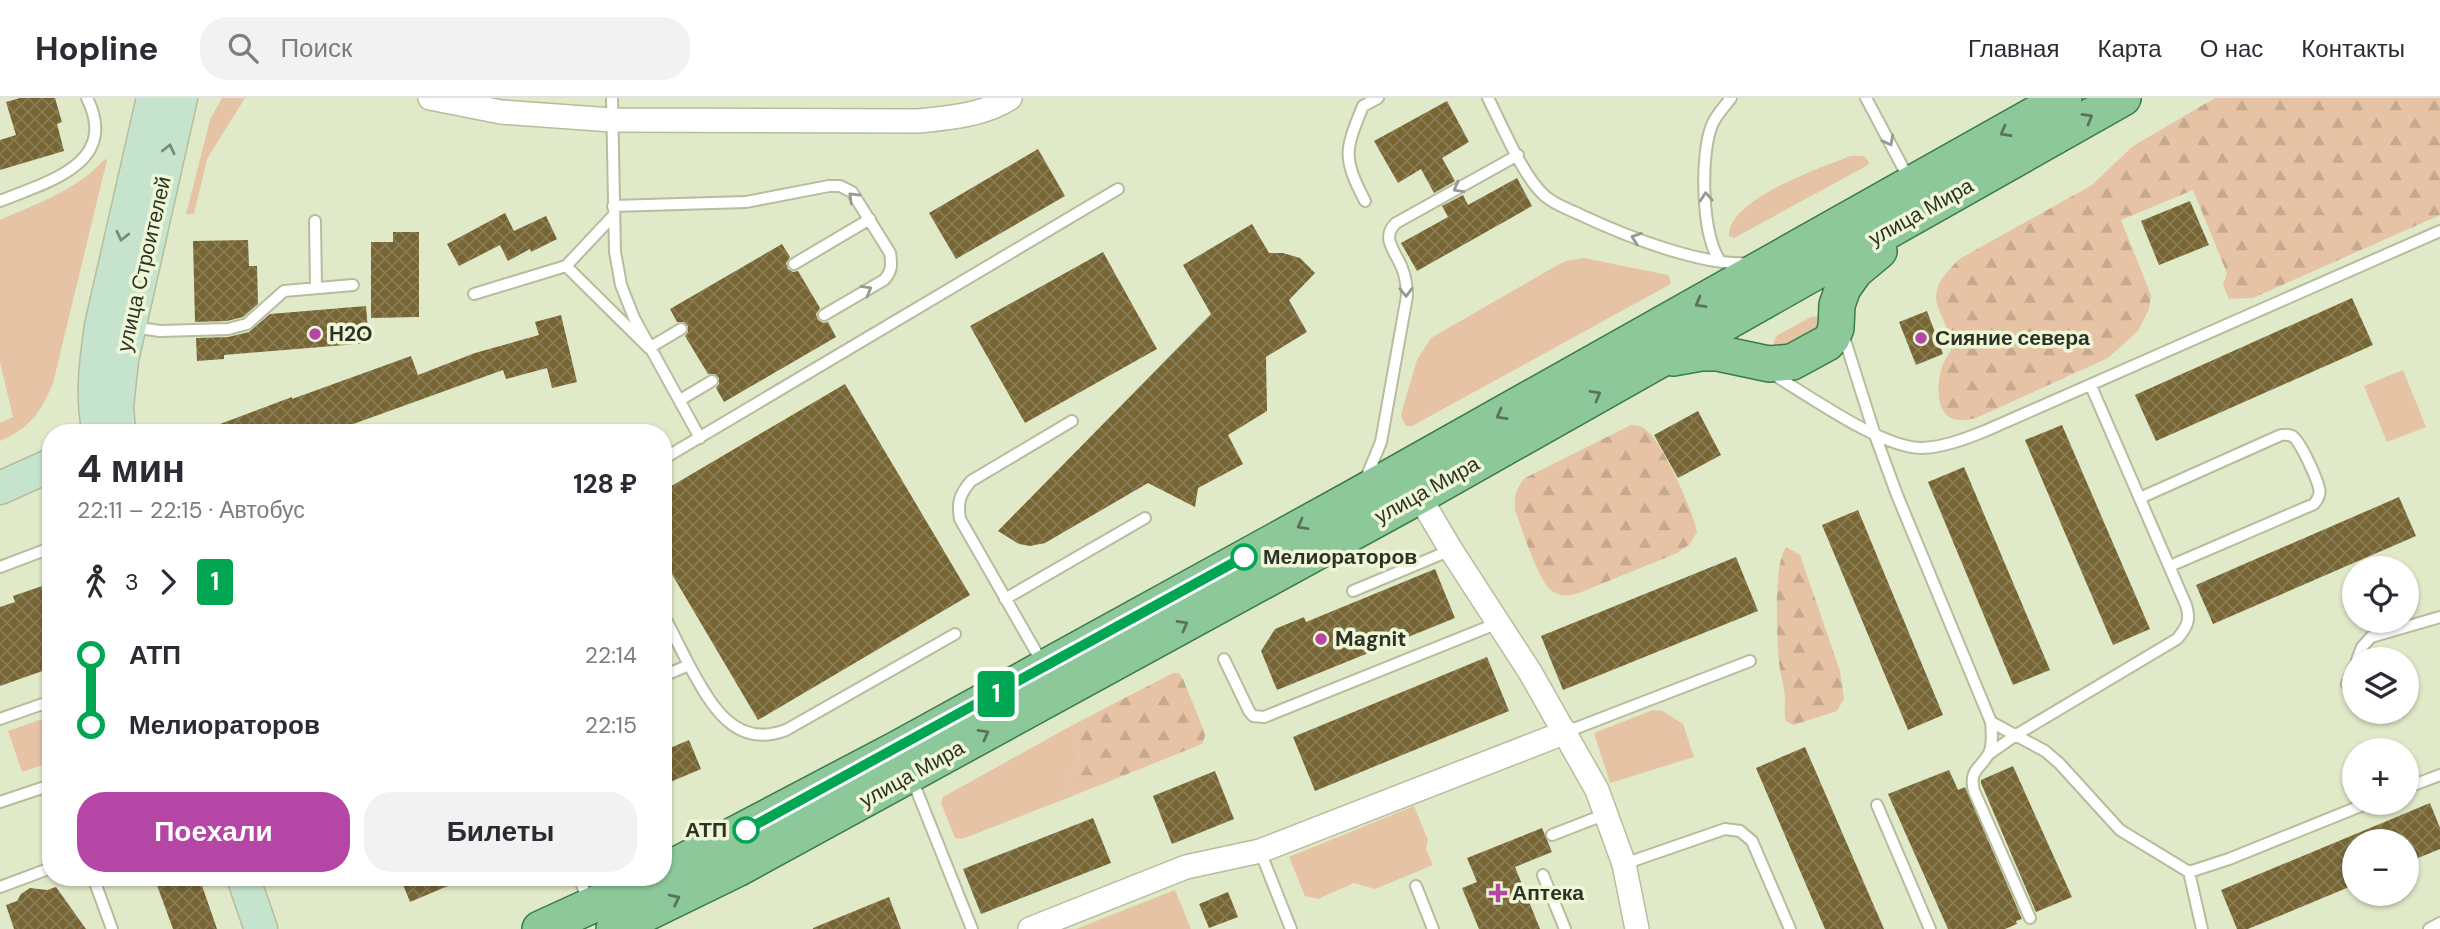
<!DOCTYPE html>
<html lang="ru">
<meta charset="utf-8">
<style>
:root{--surface:#fff;--page:#f2f2f3;--text:#2b2b33;--muted:#7c7c81;--line:#e1e1e2;--accent:#b546a5}
body{margin:0;font-family:"DM Sans",sans-serif;background:var(--page);color:var(--text);height:100vh;display:flex;flex-direction:column;font-size:26px;white-space:nowrap}
*{box-sizing:border-box;margin:0}
p{font-size:23px;color:var(--muted)}
.icon{flex:none;width:38px;height:38px;fill:none;stroke:currentColor;stroke-width:2;stroke-linecap:round;stroke-linejoin:round}
.map{position:relative;flex:1;overflow:hidden}
.panel{position:absolute;left:42px;top:326px;width:630px;height:462px;display:flex;flex-direction:column;background:var(--surface);border-radius:28px;box-shadow:0 2px 5px #0004}
.panel>*{flex:none}
.badge{padding:0 14px;border-radius:5px;font-size:24px;line-height:46px}
.fabs{position:absolute;left:2342px;top:458px;display:grid;gap:14px}
.fabs a{display:grid;place-items:center;width:77px;height:77px;border-radius:50%;background:var(--surface);box-shadow:0 2px 5px #0004;font-size:35px}
.map>.badge{position:absolute;translate:-50% -50%;box-shadow:0 0 0 4px #fff}
.legs{display:flex;align-items:center;gap:10px;height:77px;padding:0 35px;font-size:23px}
.legs p{margin-inline-start:auto}
.overview{display:flex;align-items:center;justify-content:space-between;height:119px;padding:0 35px}
h1{font-size:38px;font-weight:700;line-height:52px}
.action{display:flex;gap:14px;margin-top:auto;padding:14px 35px}
.action a{flex:1;height:80px;border-radius:28px;background:var(--accent);color:#fff;font-size:28px;font-weight:700;line-height:80px;text-align:center}
.action a+a{background:var(--page);color:var(--text)}
ul{padding:0 35px;list-style:none}
li{display:flex;align-items:center;gap:24px;height:70px;font-size:26px}
li i{display:grid;place-items:center;width:10px;height:100%;margin:0 9px;background:currentColor}
li i::after{content:'';width:18px;height:18px;margin:-9px;border:5px solid;border-radius:50%;background:var(--surface)}
li p{margin-inline-start:auto}
li:first-child i{background:linear-gradient(#0000 50%,currentColor 0)}
li:last-child i{background:linear-gradient(currentColor 50%,#0000 0)}
header{display:flex;align-items:center;gap:42px;box-sizing:border-box;height:98px;padding:0 35px;background:var(--surface);border-bottom:2px solid var(--line)}
header strong{font-size:33px}
nav{display:flex;gap:38px;margin-inline-start:auto;font-size:24px}
.search{width:490px;height:63px;background:var(--page);display:flex;align-items:center;gap:18px;box-sizing:border-box;padding:0 24px;border-radius:28px;color:var(--muted);font-size:26px}
.map>svg:first-child{display:block}
.green{fill:#e7c3a6}
.forest{fill:url(#forest-firs)}
.building{fill:url(#building-cross-hatch)}
.lines{fill:none;stroke-linecap:round;stroke-linejoin:round}
.lane-casing{stroke:#b5bd9e;stroke-width:14}
.street-casing{stroke:#b5bd9e;stroke-width:26}
.secondary-casing{stroke:#b5bd9e;stroke-width:35}
.primary-casing{stroke:#3a7c46;stroke-width:38}
.lane{stroke:#fff;stroke-width:10}
.street{stroke:#fff;stroke-width:23}
.secondary{stroke:#c6e4cd;stroke-width:32}
.primary{stroke:#8cc89a;stroke-width:35}
.oneway{stroke:#58755a}
.oneway2{stroke:#969892}
.oneway3{stroke:#7a8a79}
.line-1-casing{stroke:#fff;stroke-width:16}
.line-1{stroke:#00a651;stroke-width:10}
.poi-dot{fill:#b546a5;stroke:#edf6d5;stroke-width:2.5}
.stop-1-dot{fill:#fff;stroke:#00a651;stroke-width:3.5}
.labels{text-anchor:middle;stroke-width:7;stroke-linejoin:round;paint-order:stroke}
.street-label{font-size:21px;fill:#2e3125;stroke:#edf6d5}
.poi-label{font-size:21px;font-weight:bold;fill:#2e3125;stroke:#edf6d5;text-anchor:start}
.stop-label{font-size:21px;font-weight:bold;fill:#2e3125;stroke:#edf6d5;text-anchor:start}
</style>
<header>
<strong>Hopline</strong>
<div class="search"><svg class="icon" aria-label="search" viewBox="0 0 24 24"><circle cx="10" cy="10" r="6"/><path d="M15 15l6 6"/></svg>Поиск</div>
<nav><a>Главная</a><a>Карта</a><a>О нас</a><a>Контакты</a></nav>
</header>
<div class="map">
<svg width="2440" height="831" viewBox="0 0 2440 831">
<defs>
<pattern id="forest-firs" width="22" height="20" patternUnits="userSpaceOnUse" patternTransform="scale(1.75)"><rect width="22" height="20" fill="#e7c3a6"/><path d="M5 1l3.5 6h-7zM16 11l3.5 6h-7z" fill="#c6a88f"/></pattern>
<pattern id="building-cross-hatch" width="8" height="8" patternUnits="userSpaceOnUse" patternTransform="scale(1.75)"><rect width="8" height="8" fill="#776534"/><path d="M0 0l8 8M0 8l8-8" fill="none" stroke="#897c56"/></pattern>
</defs>
<rect width="100%" height="100%" fill="#e0e9c8"/>
<path class="green" d="M222,0H245L207,61L194,116H186L210,22Z
M1851,58H1864L1869,64L1868,67L1734,140L1729,138C1728,101 1822,69 1851,58Z
M105,61L107,62L53,285C41,314 30,330 0,343V325L13,319L0,264V122C38,105 77,92 105,61Z
M1584,160L1668,177L1671,184L1669,187L1412,328H1406L1401,318L1402,313L1417,262L1431,240L1556,168L1566,163Z
M1821,218L1828,223L1790,259L1773,249L1775,240L1778,237L1811,219Z
M2403,272L2426,329L2387,344L2364,288Z
M1653,612L1663,613L1683,626L1694,659L1610,685L1594,635Z
M51,618V664L22,674L8,633Z
M1069,629L1080,656L1068,681L1075,697L962,741L955,740L941,705L943,699Z
M1414,708L1428,742L1426,751L1433,767L1375,791L1354,785L1318,801L1305,798L1289,759Z
M1175,792L1191,831H1076Z"/>
<path class="forest" d="M2215,0H2440V117L2253,200L2229,201L2223,187L2227,175L2193,92L2121,122L2151,197L2149,211L2138,233L2108,260L1976,320C1971,321 1964,323 1959,322C1933,321 1936,279 1945,262C1948,257 1951,255 1951,248C1950,232 1941,220 1937,206C1932,187 1949,171 1961,160L2092,87L2133,48Z
M1631,327C1636,327 1642,328 1646,332C1663,345 1693,413 1697,434L1690,446L1677,455L1579,495C1569,498 1561,499 1552,493C1538,483 1522,430 1515,412C1514,398 1516,390 1525,380Z
M1786,449L1800,457L1840,573L1844,601L1837,613L1793,627L1786,623C1784,615 1785,610 1785,602C1785,589 1780,576 1779,564C1777,540 1773,467 1786,449Z
M1173,575H1179L1183,581L1204,633L1205,638L1202,646L1075,697L1068,681L1080,656L1069,629Z"/>
<path class="building" d="M20,0H55L62,24L57,26L64,53L0,72V42L16,37L6,4Z
M1447,3L1469,44L1442,60L1455,83L1434,95L1421,71L1398,85L1374,43Z
M1038,51L1065,98L956,161L929,115Z
M1517,80L1532,108L1417,173L1401,145L1448,119L1442,108L1463,97L1468,107Z
M2190,103L2209,147L2159,167L2141,123Z
M505,115L514,133L546,118L557,141L531,154L530,151L508,163L500,147L459,168L447,146Z
M1252,126L1269,155H1283L1300,160L1315,175L1289,202L1307,234L1266,259L1267,313L1228,337L1243,366L1198,390L1195,409L1148,385L1045,445L1030,448L1019,446L998,433L1211,216L1183,167Z
M393,134H419V219L371,220V144H393Z
M248,142L249,168H257L258,206L243,219L227,223L195,224L193,143Z
M782,146L790,159L786,165L788,171L793,174L798,173L820,210L816,216L818,222L823,225L828,224L836,239L724,304L716,290L719,286V280L715,276H708L685,238L688,234V228L684,224H677L670,211Z
M1103,154L1157,251L1025,325L970,228Z
M2352,200L2373,247L2156,343L2135,297Z
M366,208L369,245L224,257V261L197,263L196,240L228,239L249,234L270,216Z
M1927,213L1943,256L1916,267L1899,224Z
M561,217L577,284L552,290L547,270L506,281L503,272L331,334H205L204,332L292,299V301L411,258L418,277L475,255L539,237L535,224Z
M845,286L970,497L758,622L663,461V393Z
M1698,313L1721,357L1678,380L1654,337Z
M2062,327L2150,531L2113,547L2025,342Z
M1964,369L2050,572L2013,587L1928,384Z
M2399,399L2416,438L2213,526L2196,487Z
M1858,412L1943,617L1908,632L1822,427Z
M1736,459L1758,513L1563,592L1541,538Z
M1435,471L1455,520L1277,592L1261,553L1275,531L1304,519L1306,524Z
M51,485V570L0,588V509L15,504L13,498Z
M1487,559L1509,613L1315,693L1293,639Z
M689,642L701,671L663,687V653Z
M1805,649L1884,831H1825L1756,670Z
M2013,668L2072,799L2036,814L1981,685V682Z
M1949,672L1958,692L1965,689L2022,821L2016,823L2017,826L2005,831H1948L1888,696Z
M1215,673L1234,721L1172,746L1153,698Z
M2430,705L2440,730V751L2406,765V744H2354V787L2248,831H2237L2221,792Z
M1093,720L1111,765L981,816L963,771Z
M1542,730L1552,754L1515,769L1540,831H1479L1462,790L1477,784L1467,760Z
M154,779H199L217,831H173Z
M400,779H469L410,804Z
M56,789L86,831H14L6,807L17,803L21,796L30,790L47,792Z
M1228,794L1238,819L1209,830L1199,806Z
M889,799L901,831H813V830Z"/>
<g class="lines">
<g class="lane-casing">
<path id="lane" d="M612,0L615,154L621,187L634,220L700,340
M1488,0C1502,27 1523,79 1545,98C1555,107 1571,112 1583,118C1626,138 1701,168 1748,165
M1866,0L1909,81
M0,103C47,84 120,66 87,0
M1365,103C1342,59 1345,52 1363,8L1378,0
M613,108L746,104L829,88H840L852,94L890,155C892,167 892,173 884,182L824,217
M315,123L316,190
M1721,164C1701,140 1700,55 1712,27C1716,17 1725,8 1731,0
M794,166L870,121
M566,168L613,118
M474,196L566,168L649,250L681,231
M132,229L160,233L228,231L247,226L284,193L353,187
M1843,236L1875,337L1897,397L1991,624L2045,653L2059,665L2120,732L2189,774L2229,761L2368,705
M1771,275C1808,297 1881,350 1922,350C1944,349 1965,341 1985,333L2440,133
M680,302L712,283
M663,361L1118,91
M1366,380L1381,344L1407,198C1407,188 1406,180 1402,170C1396,154 1380,140 1396,125L1518,57
M2140,400L2281,337C2285,337 2288,336 2292,338C2300,342 2317,381 2319,390C2321,396 2318,401 2314,406L2170,468
M0,469L45,452H51
M1353,493L1451,452
M1005,501L1145,420
M663,516L689,567L663,578
M1224,561L1249,613L1253,618L1264,619L1498,525
M2357,562L2362,549L2371,539L2440,519
M1043,566L960,421C957,404 960,396 971,383L1072,323
M689,567C710,605 734,652 786,632L955,536
M2347,586L2354,569
M0,621L51,603
M1991,624C1992,634 1993,643 1990,653C1983,670 1968,670 1974,693L2030,820
M1566,634L1750,563
M1989,656L2016,637L2177,541C2187,529 2191,522 2186,507L2091,288
M912,681L972,831
M2406,690L2440,677
M0,704L51,687
M1877,707L1930,831
M1552,737L1606,716
M1260,753L1291,831
M1624,766L1725,731L1740,733L1752,743L1790,831
M2189,774L2202,831
M1543,777L1565,831
M93,779L112,831
M579,779L589,805
M1416,788L1433,831
M0,789L51,770
M2429,831L2440,825"/>
</g>
<g class="street-casing">
<path id="street" d="M430,0L501,14L612,22L918,23C949,20 984,17 1010,0
M1419,398L1451,452L1530,574L1597,692L1624,766L1637,831
M1030,831L1186,769L1260,753L1566,634"/>
</g>
<g class="secondary-casing">
<path id="secondary" d="M99,334C91,300 96,263 101,228L153,0
M119,334L117,308L122,262L181,0
M0,390L51,367
M243,779L261,831"/>
</g>
<g class="primary-casing">
<path id="primary" d="M1673,260L1701,255H1717L1769,266L1792,264L1827,245L1832,240L1836,230L1837,207L1843,190L1855,173L1879,153
M663,774L897,651L1353,400L2064,0
M540,831L654,779
M614,831L737,771L1419,398L2123,0"/>
</g>
<use href="#lane" class="lane"/>
<use href="#street" class="street"/>
<use href="#secondary" class="secondary"/>
<use href="#primary" class="primary"/>
</g>
<defs><path id="oneway-chevron" d="M-2-3.5L2.5 0L-2 3.5" fill="none" stroke-width="1.6" stroke-linecap="round" stroke-linejoin="round" transform="scale(1.75)"/></defs>
<g class="oneway">
<use href="#oneway-chevron" transform="translate(2088 20) rotate(-30)"/>
<use href="#oneway-chevron" transform="translate(2005 34) rotate(151)"/>
<use href="#oneway-chevron" transform="translate(1700 205) rotate(151)"/>
<use href="#oneway-chevron" transform="translate(1596 297) rotate(-30)"/>
<use href="#oneway-chevron" transform="translate(1501 317) rotate(151)"/>
<use href="#oneway-chevron" transform="translate(1302 427) rotate(151)"/>
<use href="#oneway-chevron" transform="translate(1183 527) rotate(-29)"/>
<use href="#oneway-chevron" transform="translate(984 636) rotate(-29)"/>
<use href="#oneway-chevron" transform="translate(675 801) rotate(-26)"/>
</g>
<g class="oneway2">
<use href="#oneway-chevron" transform="translate(1889 43) rotate(62)"/>
<use href="#oneway-chevron" transform="translate(1458 90) rotate(151)"/>
<use href="#oneway-chevron" transform="translate(853 99) rotate(-136)"/>
<use href="#oneway-chevron" transform="translate(1706 99) rotate(-94)"/>
<use href="#oneway-chevron" transform="translate(1636 140) rotate(-161)"/>
<use href="#oneway-chevron" transform="translate(867 192) rotate(-30)"/>
<use href="#oneway-chevron" transform="translate(1406 194) rotate(89)"/>
</g>
<g class="oneway3">
<use href="#oneway-chevron" transform="translate(169 51) rotate(-77)"/>
<use href="#oneway-chevron" transform="translate(122 138) rotate(103)"/>
</g>
<g class="lines">
<g class="line-1-casing">
<path id="line-1" d="M746,732L1244,459"/>
</g>
<use href="#line-1" class="line-1"/>
</g>
<g class="poi-dot">
<circle cx="315" cy="236" r="7"/>
<circle cx="1921" cy="240" r="7"/>
<circle cx="1321" cy="541" r="7"/>
<path d="M1494.5 784.5h7v7h7v7h-7v7h-7v-7h-7v-7h7z"/>
</g>
<g class="stop-1-dot">
<circle cx="1244" cy="459" r="12"/>
<circle cx="746" cy="732" r="12"/>
</g>
<g class="labels">
<g class="street-label">
<text transform="translate(1921 114) rotate(-29)" y="7">улица Мира</text>
<text transform="translate(144 166) rotate(-77)" y="7">улица Строителей</text>
<text transform="translate(1427 392) rotate(-29)" y="7">улица Мира</text>
<text transform="translate(912 676) rotate(-29)" y="7">улица Мира</text>
</g>
<g class="poi-label">
<text x="329" y="243">H2O</text>
<text x="1935" y="247">Сияние севера</text>
<text x="1335" y="548">Magnit</text>
<text x="1512" y="802">Аптека</text>
</g>
<g class="stop-label">
<text x="1263" y="466">Мелиораторов</text>
<text x="727" y="739" text-anchor="end">АТП</text>
</g>
</g>
</svg>
<div class="fabs">
<a><svg class="icon" aria-label="locate" viewBox="0 0 24 24"><circle cx="12" cy="12" r="6"/><path d="M12 2v4M12 18v4M2 12h4M18 12h4"/></svg></a>
<a><svg class="icon" aria-label="layers" viewBox="0 0 24 24"><path d="M12 4l9 5-9 5-9-5zM3 14l9 5 9-5"/></svg></a>
<a>+</a>
<a>−</a>
</div>
<b class="badge" style="left:996px;top:596px;background:#00a651;color:#fff">1</b>
<section class="panel">
<div class="overview"><div><h1>4 мин</h1><p>22:11 – 22:15 · Автобус</p></div><b>128 ₽</b></div>
<div class="legs"><svg class="icon" aria-label="walk" viewBox="0 0 24 24"><circle cx="13" cy="4" r="2"/><path d="M13 8l-2 6 4 7M11 14l-3 7M7 12l3-4h3l4 4"/></svg>3<svg class="icon" aria-label="forward" viewBox="0 0 24 24"><path d="M9 5l7 7-7 7"/></svg><b class="badge" style="background:#00a651;color:#fff">1</b></div>
<ul>
<li><i style="color:#00a651"></i><b>АТП</b><p>22:14</p></li>
<li><i style="color:#00a651"></i><b>Мелиораторов</b><p>22:15</p></li>
</ul>
<div class="action"><a>Поехали</a><a>Билеты</a></div>
</section>
</div>
